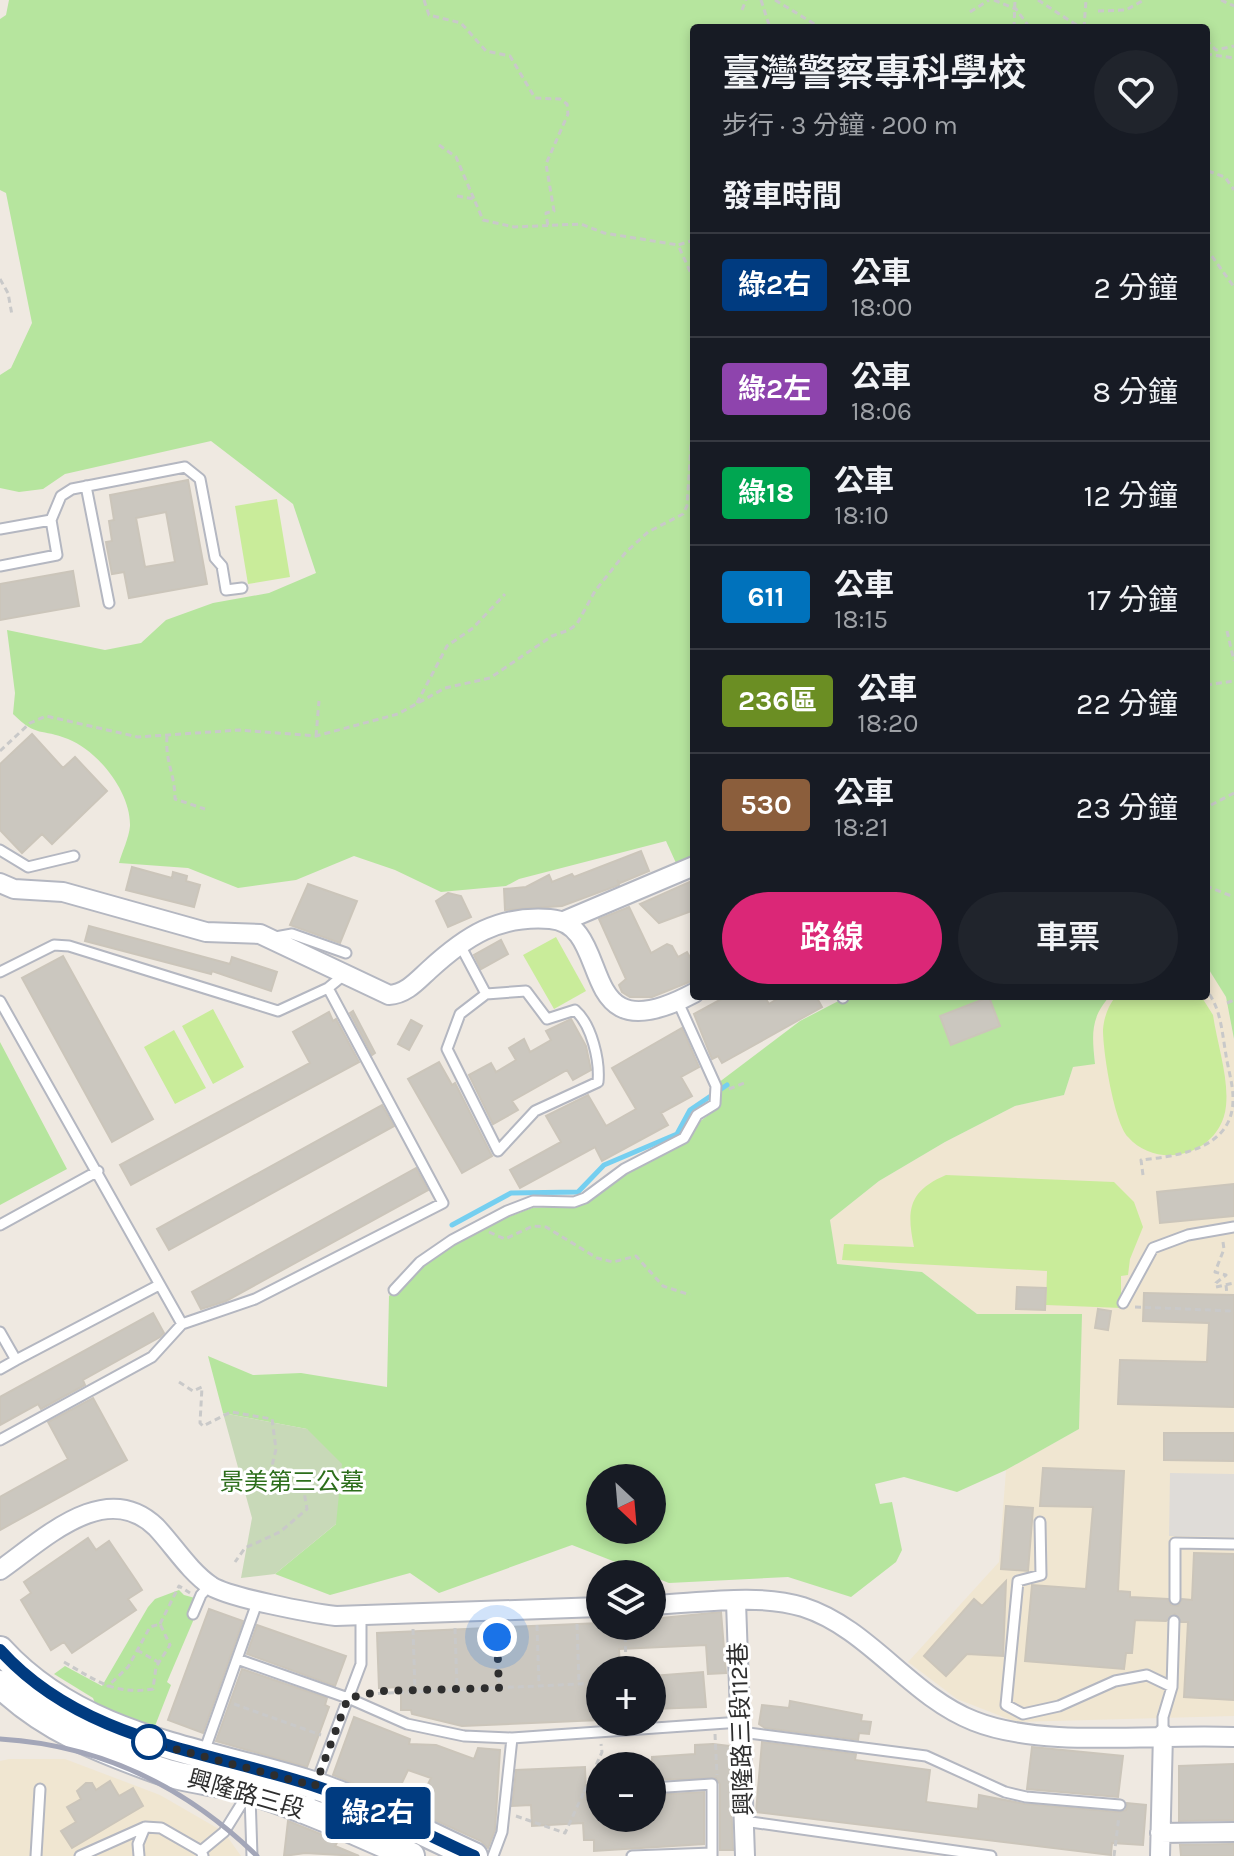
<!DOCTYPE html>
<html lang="zh-TW">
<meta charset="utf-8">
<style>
:root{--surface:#171b24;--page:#20242c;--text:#f1f3f6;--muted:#9ea1a6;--line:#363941;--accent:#db2777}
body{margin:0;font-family:Karla,"Noto Sans TC",sans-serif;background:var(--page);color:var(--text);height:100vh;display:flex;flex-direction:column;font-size:30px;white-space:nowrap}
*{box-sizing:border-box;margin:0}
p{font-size:26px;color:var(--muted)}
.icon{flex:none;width:44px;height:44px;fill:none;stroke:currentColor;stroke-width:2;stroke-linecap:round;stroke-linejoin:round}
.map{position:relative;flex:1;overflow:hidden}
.drawer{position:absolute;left:690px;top:24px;width:520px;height:976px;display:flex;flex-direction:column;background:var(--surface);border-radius:8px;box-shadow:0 4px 12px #0003}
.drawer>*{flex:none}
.badge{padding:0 16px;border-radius:6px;font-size:28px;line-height:52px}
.needle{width:52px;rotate:154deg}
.fabs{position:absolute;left:586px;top:1464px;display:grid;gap:16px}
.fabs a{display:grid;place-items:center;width:80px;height:80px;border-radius:50%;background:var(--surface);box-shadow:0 4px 12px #0003;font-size:40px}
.you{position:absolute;width:40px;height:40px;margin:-20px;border:6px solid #fff;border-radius:50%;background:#1a73e8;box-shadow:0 0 0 12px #1a73e833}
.map>.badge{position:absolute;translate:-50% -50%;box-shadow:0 0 0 4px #fff}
h2{padding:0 32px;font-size:30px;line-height:72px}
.round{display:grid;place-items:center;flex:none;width:84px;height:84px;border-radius:42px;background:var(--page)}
.head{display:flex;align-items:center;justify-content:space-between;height:136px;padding:0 32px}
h1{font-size:38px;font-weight:600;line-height:60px}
.primary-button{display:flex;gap:16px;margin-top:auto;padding:16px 32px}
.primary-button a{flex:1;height:92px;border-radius:48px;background:var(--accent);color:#fff;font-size:32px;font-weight:600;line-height:92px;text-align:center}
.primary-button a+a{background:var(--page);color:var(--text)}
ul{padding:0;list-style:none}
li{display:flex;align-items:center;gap:24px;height:104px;padding:0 32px;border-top:2px solid var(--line)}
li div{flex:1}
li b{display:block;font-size:30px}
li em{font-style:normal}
li .badge{min-width:88px;font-weight:700;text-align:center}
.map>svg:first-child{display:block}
.education{fill:#f0e6d1}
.green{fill:#b6e59e;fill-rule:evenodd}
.cemetery{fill:#c8d9b8}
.pitch{fill:#c9ec9a}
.plaza{fill:#dfdcd8}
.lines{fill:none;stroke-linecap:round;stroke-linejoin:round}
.stream{stroke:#75cff0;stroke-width:5}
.building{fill:#cbc7bf;stroke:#cbc5ba;stroke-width:2;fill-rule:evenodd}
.service-casing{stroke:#b4b7c1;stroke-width:13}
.minor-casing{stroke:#b4b7c1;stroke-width:22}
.secondary-casing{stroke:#b4b7c1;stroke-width:30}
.path{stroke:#c9c9c9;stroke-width:3;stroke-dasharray:6 4;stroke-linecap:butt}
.service{stroke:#fff;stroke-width:9}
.minor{stroke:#fff;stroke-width:18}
.secondary{stroke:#fff;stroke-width:26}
.rail{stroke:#a3a6b8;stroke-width:5}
.line-casing{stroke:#fff;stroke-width:18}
.line{stroke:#003b80;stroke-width:12}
.walk{stroke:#2e2e2e;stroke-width:8;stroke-dasharray:0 14.4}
.stop-dot{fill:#fff;stroke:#003b80;stroke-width:4}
.labels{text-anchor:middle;stroke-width:6;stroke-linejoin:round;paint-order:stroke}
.park-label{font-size:24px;fill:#2c6e1b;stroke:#fff}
.street-label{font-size:24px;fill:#2e2e2e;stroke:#fff}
</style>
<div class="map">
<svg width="1234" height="1856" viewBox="0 0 1234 1856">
<rect width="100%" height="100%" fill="#efe9e1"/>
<path class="education" d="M1206,965L1226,997L1234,1040V1716L1016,1722L957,1699L908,1662L999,1562L1006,1470L1079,1429L1081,1314H977L922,1272L836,1264L830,1220L879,1181L945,1142L1015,1106L1064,1095L1073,1067L1095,1063L1092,1035L1097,1010L1110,996H1206Z
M9,1759H65L160,1795L224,1832L241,1856H0V1761Z"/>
<path class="green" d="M9,0H1234V1039L1226,997L1206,965V28H694V856L676,863L666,841L519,879L506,886L441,892L395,870L354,856L296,880L238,888L188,868L119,863C122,852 129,838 130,826C131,792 98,751 68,739C41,728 37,738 13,714L15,693L7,630L105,650L141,643L166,620L213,603L269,593L316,573L293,504L211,441L65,474L43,489L19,492L0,488V375L11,368L32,323L6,193L0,190V19L6,15Z
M848,996H1110C1090,1018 1092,1035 1095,1064L1073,1067L1064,1095L1015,1106L945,1142L879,1181L830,1220L837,1264L922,1272L977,1314H1082L1079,1429L1006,1470L957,1492L904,1477L875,1484L880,1504L892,1502L902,1550L896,1562L851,1597L788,1577L669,1583L572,1545L439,1593L410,1573L330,1595L275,1574L336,1524L307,1429L223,1413L208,1356L253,1375L301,1373L387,1387L389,1296L434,1256L487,1225L532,1208L568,1206L649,1159L685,1143L699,1122L721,1106L718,1083L800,1021ZM600,1478H652V1530H600Z
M0,1042L67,1169L0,1205Z
M179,1590L184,1595L202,1600L167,1682L171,1685L153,1731L98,1711L93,1698L54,1674L65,1666L102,1686L148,1607L155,1599Z"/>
<path class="cemetery" d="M223,1413L307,1429L342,1464L336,1524L275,1574L241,1578L252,1518Z"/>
<path class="pitch" d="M277,499L290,577L248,584L235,506Z
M556,937L586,991L554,1009L523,955Z
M1116,996H1201L1213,1015C1217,1043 1229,1078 1226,1106C1221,1154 1159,1172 1128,1137C1114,1122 1103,1052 1103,1030C1104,1017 1108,1006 1116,996Z
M213,1009L244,1067L213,1084L182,1026Z
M174,1030L206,1088L175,1104L144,1047Z
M946,1175L1114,1182L1134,1202L1143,1227L1130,1259L1128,1275L1121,1276V1308L1046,1305L1047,1271L842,1260L844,1244L914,1247C906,1209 909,1191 946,1175Z"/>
<path class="plaza" d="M1170,1473L1234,1474V1537L1169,1536Z"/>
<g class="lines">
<path class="stream" d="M452,1225L511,1193L578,1192L604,1165L677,1134L690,1110L727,1085"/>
</g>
<path class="building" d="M188,480L207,584L129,598L124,572L112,574L106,542L112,541L109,521L114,520L110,495ZM166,512L175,562L145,567L136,518Z
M73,571L79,606L0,620V584Z
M32,734L63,768L75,757L107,791L52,844L42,834L22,853L0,830V764Z
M641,851L649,871L620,883L617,880L619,885L562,906L505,910L504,889L526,887L549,875L552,882L572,874L574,877Z
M132,867L172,878L173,872L187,876L186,881L200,885L194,907L126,890Z
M694,880V910L659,923L640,904Z
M308,884L357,901L340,943L290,925Z
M448,893L461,896L471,917L448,927L436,901Z
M629,907L651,953L667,944L672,946L678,957L687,952L691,959L694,958V980L652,997H630L622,992L619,985L626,979L599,919Z
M89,926L230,964L232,957L277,972L271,991L212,971L211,974L85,941Z
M501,940L508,954L481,969L474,955Z
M63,956L153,1119L112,1142L22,978Z
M727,996H764L769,1004L782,996H816L822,1007L722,1063L718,1056L712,1059L694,1014Z
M989,997L1000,1026L951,1045L940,1016Z
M353,1011L375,1053L372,1055L350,1013Z
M329,1012L333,1021L336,1019L359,1062L131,1185L120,1165L310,1063L293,1032Z
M571,1019L586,1046L591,1070L573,1080L567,1070L512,1101L518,1110L493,1124L469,1075L491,1063L496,1072L516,1060L509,1048L524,1039L530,1052L551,1040L546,1031Z
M411,1020L422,1026L409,1050L398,1044Z
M682,1028L699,1067L681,1077L692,1096L661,1113L668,1125L602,1161L595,1147L520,1188L510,1170L561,1142L546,1116L588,1095L606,1126L636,1109L612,1068Z
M439,1062L452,1085L455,1083L492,1156L462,1173L408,1079Z
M382,1105L394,1126L169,1250L157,1229Z
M416,1168L428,1190L226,1301L201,1309L192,1292Z
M1234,1184V1216L1160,1223L1157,1192Z
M1017,1287L1046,1288L1045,1310L1016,1309Z
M1144,1293L1234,1295V1407L1118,1404L1120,1360L1207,1362L1209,1323L1143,1321Z
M1098,1309L1111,1311L1108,1330L1095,1328Z
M153,1313L164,1333L160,1337L83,1380L85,1385L41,1409L38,1404L0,1425V1397Z
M93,1398L127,1460L0,1530V1497L68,1459L48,1422Z
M1164,1433H1234V1461L1164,1460Z
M1043,1468L1124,1471L1118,1591L1130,1592V1597L1168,1599L1171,1605L1178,1606L1182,1599L1192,1600L1194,1553L1234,1554V1700L1184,1697L1188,1622H1181L1175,1614L1166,1621L1135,1620L1132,1653H1126L1124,1669L1025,1661L1032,1585L1086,1589L1093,1507L1040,1506Z
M1006,1506L1033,1508L1028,1571L1001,1569Z
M88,1538L96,1550L109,1541L137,1582L142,1590L128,1599L136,1610L72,1653L64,1642L51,1650L21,1600L31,1593L24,1582Z
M1006,1581L1003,1656L967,1654L946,1676L924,1656L974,1599L982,1606Z
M209,1609L243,1621L203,1733L168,1720Z
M721,1612L726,1673L708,1674L706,1645L619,1649L620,1670H600V1720L462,1726L412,1714L411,1710H401V1687L379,1688L377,1633L600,1623V1626H652V1619Z
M257,1625L346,1656L335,1686L247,1654Z
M242,1669L327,1698L325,1705L329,1707L307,1767L216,1741Z
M703,1672L706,1707L652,1709V1676Z
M790,1701L862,1715L861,1721L871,1722L869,1734L859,1733L858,1740L765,1728L759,1724L762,1705L789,1708Z
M354,1717L410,1739L409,1744L436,1745L474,1759L478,1748L500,1750L495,1830L488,1848L481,1841L415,1811L431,1778L408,1770L394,1800L333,1775Z
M762,1742L856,1754L855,1760L930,1770L926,1802L978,1809L979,1795L1025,1804L1119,1812L1126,1810L1127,1803L1146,1805L1143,1845L1112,1843L1111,1855L756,1812Z
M713,1744L729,1746L733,1850H720V1784L716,1778L652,1780V1757L695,1754V1745Z
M1032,1747L1123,1756L1118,1797L1027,1789Z
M1234,1764V1820L1179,1821V1766Z
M585,1767L586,1797H600V1818H652V1795L704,1792V1844L594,1851V1840H584L583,1823L532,1826L531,1805L512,1806L516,1770Z
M110,1781L119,1796L133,1788L143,1806L72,1848L61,1831L76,1822L67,1807L81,1799L77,1791L86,1783H92L96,1790Z
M288,1821L338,1841L335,1846L359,1856L305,1853L284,1856Z
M1234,1844V1856H1181L1180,1845Z"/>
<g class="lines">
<g class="service-casing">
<path id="service" d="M86,486L109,603
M51,520L61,496L72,489L185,467L200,479L215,558L222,566L226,590L242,588
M0,529L51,520L57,555L0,566
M0,850L28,867L74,856
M270,938L292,934L346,953
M459,943L486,994L460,1014L447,1049L498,1151L535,1111L598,1082C600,1061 592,1025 575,1010L547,1019L526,991L486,994
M0,972L54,945L69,946L278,1011L328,988L345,974
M842,996L843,998
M0,1001L182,1324L152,1357L0,1440
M0,1225L98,1171
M394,1290L420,1262L452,1240L507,1211L533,1201L574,1202L585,1198L624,1169L684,1138L697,1115L715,1104L716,1086L678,1002
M1123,1303L1153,1248L1188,1235L1234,1227
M182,1324L255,1299L443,1203L328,988
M0,1332L16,1360L0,1369
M16,1360L159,1285
M1040,1522L1041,1575L1018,1581L1006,1705L1023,1714L1059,1706L1115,1681L1147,1675L1172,1687
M1175,1599V1543L1234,1544
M193,1614L201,1595L210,1585
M237,1659L348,1698L407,1724L464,1736L512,1738L741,1722
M741,1732L926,1756L1005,1792L1026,1797L1120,1805
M1163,1734V1717L1172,1687L1174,1621
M204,1752L258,1600
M652,1788L712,1784V1856
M250,1795L252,1856
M306,1810L361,1664V1615
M744,1821L991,1856
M201,1851L224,1832L247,1795
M36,1856L40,1789
M80,1856L145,1827L161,1828L201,1851L203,1856
M139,1856L138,1844L145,1827
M493,1856L502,1832L512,1738
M632,1856L712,1853"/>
</g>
<g class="minor-casing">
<path id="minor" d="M0,883L14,889L63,892L206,932L260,934L389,995C406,994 417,981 429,970C466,936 498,915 550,919C617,924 570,1059 694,993
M564,921L694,866
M0,1570C43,1540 105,1478 156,1527C174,1546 189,1571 211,1586C230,1598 311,1613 336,1616L600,1607
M736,1602L745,1856
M652,1605C700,1603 757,1593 803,1607C869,1628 910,1696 974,1721C1044,1749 1156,1733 1234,1737
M1160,1833L1234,1832
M1160,1856L1163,1734"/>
</g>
<g class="secondary-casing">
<path id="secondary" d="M0,1650C82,1740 203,1750 313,1785C368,1803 421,1832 474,1856
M0,1684C45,1728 100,1749 158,1770C189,1781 223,1782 253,1792C308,1809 359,1833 411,1856"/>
</g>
<path class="path" d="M424,0L429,15L461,23L486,51L510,56L535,98L560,99L567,104L568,114L546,164L554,211L546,213L548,227
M761,0L770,28
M775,0L821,28
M994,0L1016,9L1030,28
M1038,0L1081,28
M1221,0L1234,6
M742,10L746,0
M1098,11L1126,10L1144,0
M970,12L989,0
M1014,28L1015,0
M1084,28L1086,0
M1206,40L1216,50L1234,46
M1206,54L1234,58
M439,145L456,157L474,199
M1208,171L1225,177L1234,190
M457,196L474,199L483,220L514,227L581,224L604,233L678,245
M694,240L678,245L694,280
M1206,248L1234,287
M0,279L8,293L12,315
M1227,631L1234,661
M1206,685L1234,681
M417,703L447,646L473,628L505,594
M167,736C165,763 175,773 175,799L205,809
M316,736L319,701
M0,751L30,723L46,716L138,737L239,730L316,736L398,714L445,688L490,678L552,636L569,630L577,624L595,591L626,552L648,532L683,514L687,506L694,399
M1211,805L1234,793
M1206,886L1234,897
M1227,1003L1234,1000
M729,1089L744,1083
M1143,1175L1141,1160C1178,1156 1234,1149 1233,1098C1233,1084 1228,1069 1226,1055C1222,1033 1221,1007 1206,990
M489,1232L505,1239L533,1226L546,1227L597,1258L613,1262L636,1256L663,1286L690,1295
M1223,1242L1224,1249L1215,1272L1226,1275L1216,1283V1287L1234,1283
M1226,1285L1227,1295
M1135,1307L1234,1311
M179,1382L193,1391L202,1387L200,1423L203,1426L231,1412L272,1419L276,1449L272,1466L284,1487L303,1486L307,1509L280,1532L245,1548L235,1562
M160,1624L179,1586L190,1593
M577,1624L579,1684
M537,1625L539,1685
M497,1626L499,1687
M625,1626L626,1670
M455,1628L457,1688
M413,1629L415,1690
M137,1650L158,1662
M64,1662C97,1681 114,1695 153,1689L156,1667L170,1645L160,1624L150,1627L128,1667L107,1687
M368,1694L600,1683
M234,1704L321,1735
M715,1734L717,1775
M584,1792L602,1752L601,1744
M516,1816L565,1833L584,1792L600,1791
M1114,1856L1119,1816"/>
<use href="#service" class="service"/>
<use href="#minor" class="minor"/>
<use href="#secondary" class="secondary"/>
<path class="rail" d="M0,1739C101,1745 185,1786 257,1856"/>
</g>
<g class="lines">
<g class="line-casing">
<path id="line" d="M0,1650C81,1740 203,1750 312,1785C367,1803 421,1832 474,1856"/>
</g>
<use href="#line" class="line"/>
<path class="walk" d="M149,1742L315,1786L348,1698L382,1691L499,1688L497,1637"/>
</g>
<circle class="stop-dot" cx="149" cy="1742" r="16"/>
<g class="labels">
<g class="park-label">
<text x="292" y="1490">景美第三公墓</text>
</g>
<g class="street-label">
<text transform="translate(741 1729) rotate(-92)" y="8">興隆路三段112巷</text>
<text transform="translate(246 1794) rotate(16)" y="8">興隆路三段</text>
</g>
</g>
</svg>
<div class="fabs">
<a><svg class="needle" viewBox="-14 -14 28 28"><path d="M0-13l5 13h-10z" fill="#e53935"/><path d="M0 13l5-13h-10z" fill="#9ea1a6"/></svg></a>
<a><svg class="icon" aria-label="layers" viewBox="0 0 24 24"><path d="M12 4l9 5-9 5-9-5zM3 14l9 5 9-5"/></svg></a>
<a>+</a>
<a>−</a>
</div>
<div class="you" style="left:497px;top:1637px"></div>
<b class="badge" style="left:378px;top:1813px;background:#003b80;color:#fff">綠2右</b>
<section class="drawer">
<div class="head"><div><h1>臺灣警察專科學校</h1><p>步行 · 3 分鐘 · 200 m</p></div><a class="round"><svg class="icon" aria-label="heart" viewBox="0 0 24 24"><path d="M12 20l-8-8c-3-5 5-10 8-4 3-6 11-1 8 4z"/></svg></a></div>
<h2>發車時間</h2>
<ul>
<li><span class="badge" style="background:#003b80;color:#fff">綠2右</span><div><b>公車</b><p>18:00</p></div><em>2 分鐘</em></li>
<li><span class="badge" style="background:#8e44ad;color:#fff">綠2左</span><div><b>公車</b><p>18:06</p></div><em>8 分鐘</em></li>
<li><span class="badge" style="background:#00a651;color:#fff">綠18</span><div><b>公車</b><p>18:10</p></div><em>12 分鐘</em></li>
<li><span class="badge" style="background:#0072bc;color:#fff">611</span><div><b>公車</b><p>18:15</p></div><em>17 分鐘</em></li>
<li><span class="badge" style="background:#6b8e23;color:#fff">236區</span><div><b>公車</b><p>18:20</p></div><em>22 分鐘</em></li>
<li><span class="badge" style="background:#8b5e3c;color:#fff">530</span><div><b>公車</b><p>18:21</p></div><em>23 分鐘</em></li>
</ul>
<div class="primary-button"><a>路線</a><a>車票</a></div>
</section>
</div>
